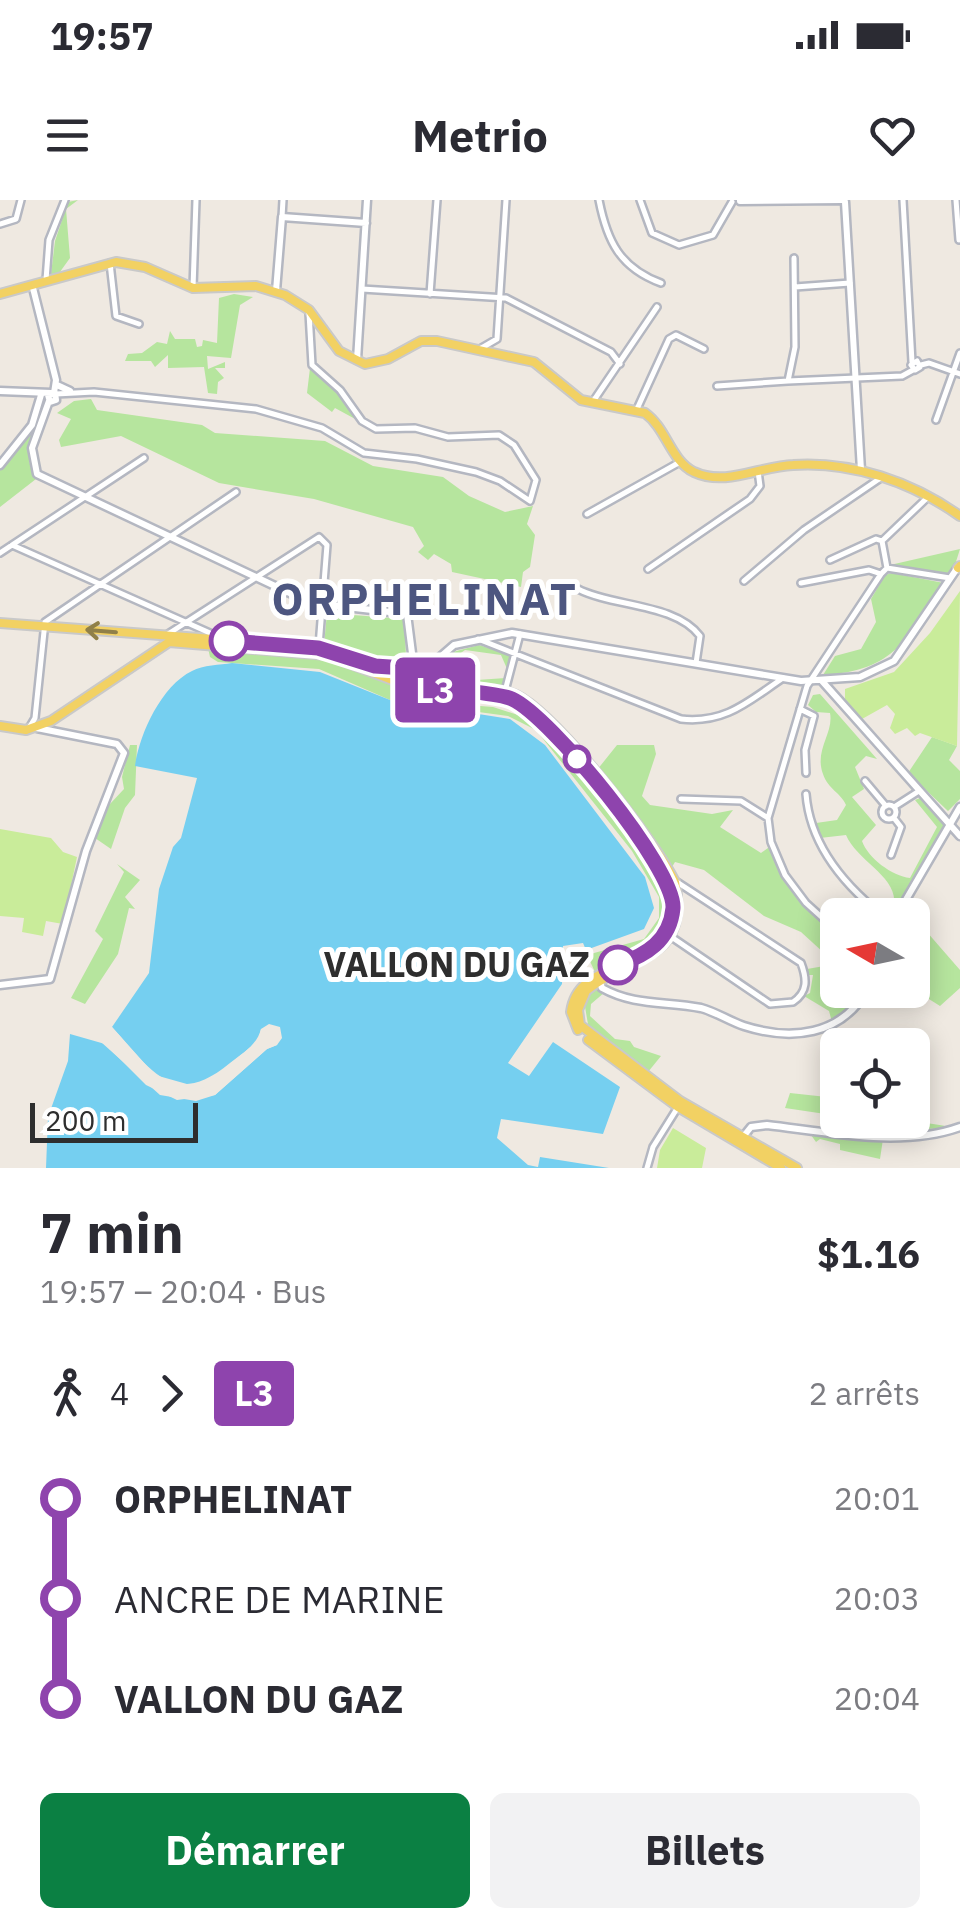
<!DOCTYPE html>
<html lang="fr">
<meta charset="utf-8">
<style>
:root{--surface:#fff;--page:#f2f2f3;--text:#2b2b33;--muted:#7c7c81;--accent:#0b8043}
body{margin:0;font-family:"IBM Plex Sans",sans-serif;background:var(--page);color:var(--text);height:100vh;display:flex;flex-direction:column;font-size:38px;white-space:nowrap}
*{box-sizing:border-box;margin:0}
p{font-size:32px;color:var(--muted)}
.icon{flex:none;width:55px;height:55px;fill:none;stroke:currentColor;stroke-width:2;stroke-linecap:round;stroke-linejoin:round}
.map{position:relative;height:968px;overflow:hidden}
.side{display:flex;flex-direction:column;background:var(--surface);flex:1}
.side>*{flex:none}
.badge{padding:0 20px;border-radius:8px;font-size:35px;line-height:65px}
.needle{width:65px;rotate:279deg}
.controls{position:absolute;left:820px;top:698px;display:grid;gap:20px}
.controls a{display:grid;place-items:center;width:110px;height:110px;border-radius:15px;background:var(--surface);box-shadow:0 5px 25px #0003;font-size:50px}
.scale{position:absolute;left:30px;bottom:25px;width:168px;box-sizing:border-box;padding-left:10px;border:5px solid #2e2e2e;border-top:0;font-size:28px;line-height:35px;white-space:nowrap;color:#2e2e2e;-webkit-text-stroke:8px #fff;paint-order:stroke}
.map>.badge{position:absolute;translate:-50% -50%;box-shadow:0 0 0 5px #fff}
.legs{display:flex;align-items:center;gap:15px;height:110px;padding:0 40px;font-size:32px}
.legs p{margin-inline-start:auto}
.summary{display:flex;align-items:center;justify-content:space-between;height:170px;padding:0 40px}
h1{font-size:55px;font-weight:800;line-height:75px}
.action{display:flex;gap:20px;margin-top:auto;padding:20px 40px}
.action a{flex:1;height:115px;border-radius:15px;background:var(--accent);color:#fff;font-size:40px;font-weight:800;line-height:115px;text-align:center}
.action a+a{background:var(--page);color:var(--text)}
ul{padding:0 40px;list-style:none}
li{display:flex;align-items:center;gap:35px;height:100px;font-size:38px}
li i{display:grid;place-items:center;width:15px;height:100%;margin:0 12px;background:currentColor}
li i::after{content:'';width:25px;height:25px;margin:-12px;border:8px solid;border-radius:50%;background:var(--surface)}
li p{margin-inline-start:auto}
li:first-child i{background:linear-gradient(#0000 50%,currentColor 0)}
li:last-child i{background:linear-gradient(currentColor 50%,#0000 0)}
.status{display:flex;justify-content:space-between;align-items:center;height:70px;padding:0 50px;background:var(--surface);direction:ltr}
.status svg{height:28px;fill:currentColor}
header{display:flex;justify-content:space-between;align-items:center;height:130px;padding:0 40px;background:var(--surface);font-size:45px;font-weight:800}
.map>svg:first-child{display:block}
.green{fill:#b6e59e}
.pitch{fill:#c9ec9a}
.water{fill:#75cff0}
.pier{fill:#efe9e1}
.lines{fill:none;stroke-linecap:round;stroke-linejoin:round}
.street-casing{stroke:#b4b7c1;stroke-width:10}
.secondary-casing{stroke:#b4b7c1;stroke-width:11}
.primary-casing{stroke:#c9c9c9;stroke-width:12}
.street{stroke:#fff;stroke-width:5}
.secondary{stroke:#fff;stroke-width:6}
.primary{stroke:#f2d163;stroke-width:8}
.oneway{stroke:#908048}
.line-1-casing{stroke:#fff;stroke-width:22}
.line-1{stroke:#8e44ad;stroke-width:15}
.stop-1-dot{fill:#fff;stroke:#8e44ad;stroke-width:5}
.labels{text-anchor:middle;stroke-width:10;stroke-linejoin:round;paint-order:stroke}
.stop-label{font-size:35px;font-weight:bold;fill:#2e2e2e;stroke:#fff;text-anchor:end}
.district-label{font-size:45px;font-weight:bold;letter-spacing:2.5px;fill:#4d5680;stroke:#fff}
</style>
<div class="status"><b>19:57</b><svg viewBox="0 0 49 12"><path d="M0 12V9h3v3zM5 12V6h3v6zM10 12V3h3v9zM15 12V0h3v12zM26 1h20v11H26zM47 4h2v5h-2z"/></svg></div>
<header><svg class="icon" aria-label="menu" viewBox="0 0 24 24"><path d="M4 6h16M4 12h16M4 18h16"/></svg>Metrio<svg class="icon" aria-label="heart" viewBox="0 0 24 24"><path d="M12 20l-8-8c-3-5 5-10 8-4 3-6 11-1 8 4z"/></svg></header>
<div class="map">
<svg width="960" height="968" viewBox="0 0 960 968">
<rect width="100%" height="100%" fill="#efe9e1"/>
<path class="green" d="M78,0L66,9L70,58L57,76L51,74L55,41L68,2Z
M234,94L253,97L240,105L231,158L207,156L208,169L225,162V168H215L224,178L218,182L217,194L208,193L204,167L168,168V155L155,167L151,161H125L128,154L142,153L157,142L167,144L170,131L175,139H195L197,147L202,146L203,140L217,143L219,98Z
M310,168L331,184L357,220L335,208L332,212L307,193Z
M91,199L97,210L202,225L215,233L325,241L373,266L443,277L469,296L505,312L533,306L527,324L535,335L530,367L523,372L521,387L452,372L451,364L434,354L428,360L418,352L424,346L413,327L314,299L219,283L121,236L61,247L59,240L71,219L57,213L74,201Z
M43,210C34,233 21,255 36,279L0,307V270Z
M960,349L954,368L946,374L890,365Z
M892,373L944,383C908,438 895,471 823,475L835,456L861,449L876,422L871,399L885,375Z
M327,413L405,419L406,461L390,466L324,445Z
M479,445L513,456L508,471L501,455L465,450L458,455L457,472L462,473V481L506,478L503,486L464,485L444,478L441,465L449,453Z
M208,448L327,459L398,484L409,497L455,495V504L493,507L521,516L525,511L534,516C564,549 671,665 669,707C668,734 648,745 629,759L627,754L595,772L587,755L644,739L659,718V697L632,651L536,530L508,516L390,500L319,469L218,462L210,457Z
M820,494L877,559L866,556L855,567L864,589L852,597L876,625L862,641C868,658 892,676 910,678L937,627L915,600L920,598L944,625L894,715H890C909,681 858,664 846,635L820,638L816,623L837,620L846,605C841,593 828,589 823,574C814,550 834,533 830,513L816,512L808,505L813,495Z
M932,537L957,546L949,560L960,571V599L948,611L908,573Z
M130,545H137L135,595L125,608L111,649L95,638L109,605L124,589L122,577Z
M617,545H654L656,554L642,596L650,605L712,614L733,610L720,627L761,653L768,648L765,627C778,673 801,703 837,734L838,790H864L848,812L832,822L829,811L804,796L810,793L813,775H808L807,769L836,764L801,732L764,716L704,670L675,662L672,667L667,665L597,570Z
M117,664L140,680L125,697L135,709L129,708L118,754L85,804L71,798L103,739L95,731L124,672Z
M913,716L960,770V788L940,806L913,789Z
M595,786L605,792L591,804L590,816L615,839L630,841L634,847L661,856L648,872L589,830L584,801Z
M790,893L836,898L838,920C878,920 918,919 954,928L858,931L833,927L832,915L785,908Z
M811,935L883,939L880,959L840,950V944L820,939L816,942Z"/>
<path class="pitch" d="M960,391L957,546L920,533L915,536L907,528L895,534L890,528L895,514L887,505L862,519L845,499V489L894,472L930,433Z
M0,629L51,638L63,652L77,657L63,724L46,721L43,736L22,732L24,718L0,716Z
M673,928L706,948L702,968H657L660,950Z"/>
<path class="water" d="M232,463L320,472L390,500L510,519L545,545L645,677L654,708L644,729L586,750L583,743L563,746L562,784L508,863L529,876L553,842L620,887L603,934L501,919L497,938L528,965L538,967L540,957L609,968H46L48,917L68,861L70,834L105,844L146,885L177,900L215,895L267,849L277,845L280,827L261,829C257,845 243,853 230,863C173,910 151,870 112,827L149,773L159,689L173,647L181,638L197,578L135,566C139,535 161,486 192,471C203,465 220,465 232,463Z"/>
<path class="pier" d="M269,824L280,827L282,838L277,845L267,849L215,895L196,901L160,895L101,842L108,840L163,890L195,896L213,891L264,845L274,841L276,831L265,832L261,844L211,885L194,891L152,879L109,831L112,827L155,875L194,886L209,881L258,841L261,829Z"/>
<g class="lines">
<g class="street-casing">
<path id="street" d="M599,0C607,41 620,68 661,83
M640,0L652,33L679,45L713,35L732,2
M903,0L912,162
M956,0L959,40
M282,17L283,0
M0,24L16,19L21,0
M110,63L116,116L139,124
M46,80L49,40L65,0
M795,87L850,83
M193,88L196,0
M362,89L506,98L611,152L620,164
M430,94L437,0
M478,150L497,139L506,0
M917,161L920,167L915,170L911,165Z
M921,165L929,163L960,174
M788,181L902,176L913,170
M717,186L788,181L795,147L794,58
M56,194L94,192L256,209L322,228L364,253L417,259L476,272L500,281L530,301L536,280L514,245L499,235L448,237L415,228L376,229L362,221L340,190L312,165L309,113
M592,203L657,107
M637,209L669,139L676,135L704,149
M936,220L960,153
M587,314L680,262
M12,345L219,437
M0,353L144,258
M830,360L876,339L882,341
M887,368L882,341L928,297
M648,369L750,299L760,286L758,271
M744,381L804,330L882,277
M801,383L869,370L881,374
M578,389C613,407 675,403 700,436L696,463
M168,434L319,337L327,345L319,446
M478,439L681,519C726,524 750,500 783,478
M504,495L520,434
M800,509L814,516L805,550L806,573
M29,528L35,518L45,422L236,292
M865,581L886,606
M806,594C810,645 843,684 882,715
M681,599L741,601L768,618
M882 612a7 7 0 1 1 14 0a7 7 0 1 1-14 0Z
M894,607L919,591
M891,655L901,627L894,618
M838,732L806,703L785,675L771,642L768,618L807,486L881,374L887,368L950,378
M670,736L770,804L793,802C808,792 807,779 801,763L677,682
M647,968L653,947L678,907"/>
</g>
<g class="secondary-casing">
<path id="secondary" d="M740,1L841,0
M845,2L861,270
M33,88L56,180L54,193
M276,91L282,17L366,23
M357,160L367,0
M57,185L70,191
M0,191L51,193
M55,193L56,200L50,202L48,195Z
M49,201L32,248L37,274L311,403L407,414L413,461
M0,265L32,225L41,195
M431,465L454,445L512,433L801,481L860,477L894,461L958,367
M822,481L960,636
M897,715L960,607
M598,777L602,788C634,806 666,801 701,808C716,812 729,821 744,826C791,841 841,836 867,790
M0,785L50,779L86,651L124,553L117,544L37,528
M743,937L751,927L767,925C827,932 902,948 960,927"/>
</g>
<g class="primary-casing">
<path id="primary" d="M0,94L116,62L145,67L193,88L256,86L285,95L309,110L339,151L365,164L388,159L421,141H437L534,162L581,200L645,213C667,229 670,260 694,272C726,287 760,266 793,265C852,261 912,282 960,316
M958,368L960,366
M0,423L319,447L375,466L404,468
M402 477a17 17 0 1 1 34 0a17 17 0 1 1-34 0Z
M436,476C460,497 490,483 516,495C556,514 655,641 675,682C691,763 629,754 586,791L578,810L580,825L680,901L797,968
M428,492H457
M528,508L590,575
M0,526L26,530L51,521L169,442L327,455L403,484
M646,650L672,693
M578,830L571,812C578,756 661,776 672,712
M588,840L678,907L781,968"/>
</g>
<use href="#street" class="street"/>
<use href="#secondary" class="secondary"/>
<use href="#primary" class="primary"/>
</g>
<defs><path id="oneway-shaft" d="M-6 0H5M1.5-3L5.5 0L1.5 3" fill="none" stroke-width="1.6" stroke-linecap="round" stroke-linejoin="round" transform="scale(2.5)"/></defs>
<use class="oneway" href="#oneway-shaft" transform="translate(101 431) rotate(-175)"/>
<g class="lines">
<g class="line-1-casing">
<path id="line-1" d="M229,441L318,448L375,466L404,468L402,484L413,494C422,495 427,491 436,490C447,488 501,494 512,499C550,516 675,668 673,708C670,741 646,755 618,765"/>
</g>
<use href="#line-1" class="line-1"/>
</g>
<g class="stop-1-dot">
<circle cx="229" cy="441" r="18"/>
<circle cx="577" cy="559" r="12"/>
<circle cx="618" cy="765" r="18"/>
</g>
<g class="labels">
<g class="stop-label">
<text x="590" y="777">VALLON DU GAZ</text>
</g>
<g class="district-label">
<text x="425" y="415">ORPHELINAT</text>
</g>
</g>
</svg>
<div class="controls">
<a><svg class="needle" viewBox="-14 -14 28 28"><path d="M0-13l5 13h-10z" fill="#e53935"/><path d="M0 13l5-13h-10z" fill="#7c7c81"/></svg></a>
<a><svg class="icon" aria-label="locate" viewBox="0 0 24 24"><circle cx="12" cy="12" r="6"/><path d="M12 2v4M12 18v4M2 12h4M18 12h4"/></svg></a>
</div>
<div class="scale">200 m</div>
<b class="badge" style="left:435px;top:490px;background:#8e44ad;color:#fff">L3</b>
</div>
<section class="side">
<div class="summary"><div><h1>7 min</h1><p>19:57 – 20:04 · Bus</p></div><b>$1.16</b></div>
<div class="legs"><svg class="icon" aria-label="walk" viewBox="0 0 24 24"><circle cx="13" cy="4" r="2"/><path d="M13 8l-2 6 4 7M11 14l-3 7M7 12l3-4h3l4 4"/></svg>4<svg class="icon" aria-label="forward" viewBox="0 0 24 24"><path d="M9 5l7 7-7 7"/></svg><b class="badge" style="background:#8e44ad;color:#fff">L3</b><p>2 arrêts</p></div>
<ul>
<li><i style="color:#8e44ad"></i><b>ORPHELINAT</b><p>20:01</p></li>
<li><i style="color:#8e44ad"></i><span>ANCRE DE MARINE</span><p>20:03</p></li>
<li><i style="color:#8e44ad"></i><b>VALLON DU GAZ</b><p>20:04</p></li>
</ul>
<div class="action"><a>Démarrer</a><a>Billets</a></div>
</section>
